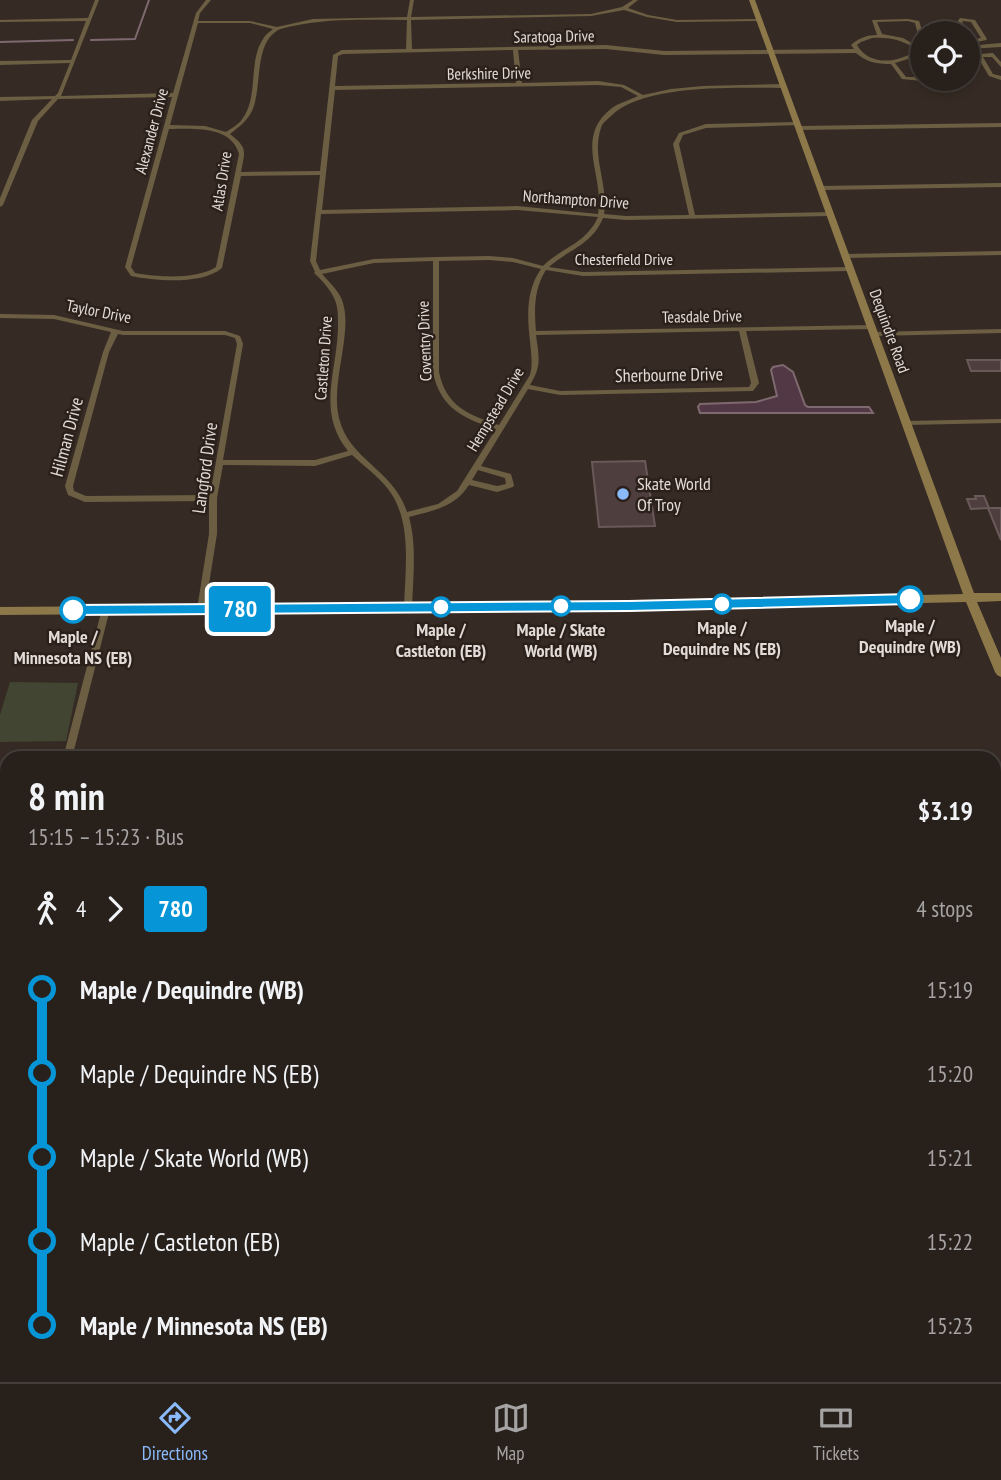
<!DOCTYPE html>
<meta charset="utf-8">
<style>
:root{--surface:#28201b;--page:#302824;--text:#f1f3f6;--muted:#a5a3a3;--line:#443e3a;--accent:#8abafc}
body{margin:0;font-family:"PT Sans Narrow",sans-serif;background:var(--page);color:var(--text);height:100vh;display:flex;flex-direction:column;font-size:26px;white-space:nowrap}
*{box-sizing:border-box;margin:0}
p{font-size:23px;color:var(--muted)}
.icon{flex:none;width:38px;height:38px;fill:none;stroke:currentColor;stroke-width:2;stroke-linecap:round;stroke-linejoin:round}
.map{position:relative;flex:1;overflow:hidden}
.details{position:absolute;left:0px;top:751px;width:1001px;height:632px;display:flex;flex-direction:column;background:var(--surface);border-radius:21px 21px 0 0;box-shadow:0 4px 10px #0003,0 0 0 2px var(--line)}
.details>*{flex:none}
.badge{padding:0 14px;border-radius:5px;font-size:24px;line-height:46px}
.controls{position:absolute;left:910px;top:21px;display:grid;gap:14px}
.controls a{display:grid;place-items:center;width:70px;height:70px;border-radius:50%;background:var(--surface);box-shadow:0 4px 10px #0003,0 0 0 2px var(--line);font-size:35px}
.map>.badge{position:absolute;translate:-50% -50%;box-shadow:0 0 0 4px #fff}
.legs{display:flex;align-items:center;gap:10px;height:77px;padding:0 28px;font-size:23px}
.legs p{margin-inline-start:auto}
.summary{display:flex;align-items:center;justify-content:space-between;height:119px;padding:0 28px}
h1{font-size:38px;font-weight:800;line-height:52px}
ul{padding:0 28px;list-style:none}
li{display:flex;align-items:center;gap:24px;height:84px;font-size:26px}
li i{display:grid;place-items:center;width:10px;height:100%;margin:0 9px;background:currentColor}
li i::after{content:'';width:18px;height:18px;margin:-9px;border:5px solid;border-radius:50%;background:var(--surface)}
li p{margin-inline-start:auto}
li:first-child i{background:linear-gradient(#0000 50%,currentColor 0)}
li:last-child i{background:linear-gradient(currentColor 50%,#0000 0)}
.tabs{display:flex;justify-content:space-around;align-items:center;height:98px;border-top:2px solid var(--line);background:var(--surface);font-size:19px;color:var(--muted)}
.tabs a{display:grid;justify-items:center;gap:4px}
.tabs .active{color:var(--accent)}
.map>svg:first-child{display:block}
.green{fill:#424531}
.water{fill:#523844;stroke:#7e6970;stroke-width:2}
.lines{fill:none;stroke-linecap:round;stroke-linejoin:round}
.stream-far1{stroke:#7e6970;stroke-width:2}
.stream{stroke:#7e6970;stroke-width:3.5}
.building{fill:#4e3f3e;stroke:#695958;stroke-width:2}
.street{fill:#6b5e42;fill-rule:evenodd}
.secondary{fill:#8d784a;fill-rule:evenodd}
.line-1{fill:#0696d7;stroke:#fff;stroke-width:2}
.poi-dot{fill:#8abafc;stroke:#2c211a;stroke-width:2.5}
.stop-1-dot{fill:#fff;stroke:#0696d7;stroke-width:3.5}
.labels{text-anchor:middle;stroke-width:5;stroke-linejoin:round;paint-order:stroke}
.far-street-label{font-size:16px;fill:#e3dbd7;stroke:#2c211a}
.street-label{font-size:18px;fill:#e3dbd7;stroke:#2c211a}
.poi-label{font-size:18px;fill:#e3dbd7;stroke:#2c211a;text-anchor:start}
.stop-label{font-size:18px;font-weight:bold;fill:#e3dbd7;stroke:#2c211a}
</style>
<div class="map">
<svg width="1001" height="1382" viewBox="0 0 1001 1382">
<rect width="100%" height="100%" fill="#362b24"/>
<path class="green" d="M10,682L78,683L66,741L0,742V715Z"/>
<path class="water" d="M783,365L793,372L805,405L808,407H869L873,413H700L698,407L700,404L756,402L777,396L771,370L773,367Z"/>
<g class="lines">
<path class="stream-far1" d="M91,40L135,39L149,0
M0,42L73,40"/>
<path class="stream" d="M994,914H1001"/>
</g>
<path class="building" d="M967,360H1001V371H971Z
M645,461L655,526L599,527L592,462Z
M975,496H984L989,508H1001V540L988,508L971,509L967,499H976Z"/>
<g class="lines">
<path class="street" d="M95,0H99L61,96L173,93L196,13L206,0H211L200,13L198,21H250L277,27L313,19L407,17L410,0H414L411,17L591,14L622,7L633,0H638L628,8L648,15L677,20L759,19L761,20L759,21L677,22L647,17L624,10L591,16L411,20L412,49L606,45L664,51L854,49L851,45C859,38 867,35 877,35L872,20L908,19L919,21L923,33L922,40L919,38L915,23L908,21L877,22L882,34L903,38L917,46L922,47V49H919L918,54L911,58L895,63L906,77H922L925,79L922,81L902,79L891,64C877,64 866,62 856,53L664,55L606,49L518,50L522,83L598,81L624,85L643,95L671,89L703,86L784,84L787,86L784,88C739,88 644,83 611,116C607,120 602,123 601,128C591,157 609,185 604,214L626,216L689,215L673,144L679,133L706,124L798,122L800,123V125L706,128L683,135L679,144L695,215L831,212L834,214L831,216L626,220L603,218C592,245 569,249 549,267L583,272L850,267L853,269L850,271L583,276L546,270C534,288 534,310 536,331L872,325L875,327L872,329L746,331L759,383L753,391H751L560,395L528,389L481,466L511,474L514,485L513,487L497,492L469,485C454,508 434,510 409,517C417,546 413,578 412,608L408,611L404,608C405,570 413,521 388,489C378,476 364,466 352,455L315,466L223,465L217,498V534L205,609L204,611H198L197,609L209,534V501L85,502L68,495L65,486L103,352L111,332L54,319L0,318V314L54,315L123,331H225L240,336L243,344L223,460H315L348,451C317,413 336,374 338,330C338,320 339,308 334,298C330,289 321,279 314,273L315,272L310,261L320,175L241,176L222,268C202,285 156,281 131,276L125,267L172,97L58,99L38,121L3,205L0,207V198L32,120L52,99L0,101V97L55,96L58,93L70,63L0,65V61L71,60L86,21L0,22V20L88,18ZM407,20L406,49L342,50L333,55L320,171L241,172C245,151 248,148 230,134C239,127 247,121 252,111C263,87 253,45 278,30C282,28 288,27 293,26C330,18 369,20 407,20ZM198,23H250L273,29C271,31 267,33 265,36C246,61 261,98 240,122C236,126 230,129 226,132L205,126L170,125ZM872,38C887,37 901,39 914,48L913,52C896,64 868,65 857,45L861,42ZM513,50L516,83L335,86L338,56L343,54ZM598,85L621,87L638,96C630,100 619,103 612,108C573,138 605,175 598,214L517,206L322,210L335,90ZM169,129C193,129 231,125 239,154L216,267C196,280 158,277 135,273L131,267ZM517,210L598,217C586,244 562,247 543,266L513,258L489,256L436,257L374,259L320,270L316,261L321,214ZM489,260L513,262L541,269C526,290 527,316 530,341C531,353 533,364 530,375L499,425C468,415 446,406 439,372V261ZM433,261V372C440,408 464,419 496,429L457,491L438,504L407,512C394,470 349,460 339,418C330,381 354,332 342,300C338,290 329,282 322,274L374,263ZM739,331L751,383L749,387L560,391L530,385C542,365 539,357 536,335ZM118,334L123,335H225L235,338L237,344L210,495L86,496L74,491L73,486L109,352ZM478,470L505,478L506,484L497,486L472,480Z
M960,18L975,20L987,39L986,40L973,43L968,39V35L974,39L981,38L971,22L963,21L962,22L969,33H964L957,22Z
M1001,43V47L968,49V46Z
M993,53L1001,62V67L992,57H983L993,74L1001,76V80L989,76L977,56L980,54Z
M1001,123V127L800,130L797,128L800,126Z
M1001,183V187L822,190L819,188L822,186Z
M1001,251V255L846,258L843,256L846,254Z
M1001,329V333L874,336L871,334L874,332Z
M1001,419V423L906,425L902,423L906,421Z
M106,606L110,609L72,758H63L102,609Z
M1001,820V828L994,829V821Z
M7,989V1014L4,1025L0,1026V1001L3,991Z
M994,1117H1001V1129H994Z
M0,1127H7V1139H0Z"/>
<path class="secondary" d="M749,0H755L974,593H1001V601L977,602L1001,658V677L997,675L995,672L966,602L629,610L0,615V607L629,602L963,594Z"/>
</g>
<path class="line-1" d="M910,594L917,599L910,604L629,611L73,615L67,610L73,605L629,601Z"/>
<circle class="poi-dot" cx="623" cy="494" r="7"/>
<g class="stop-1-dot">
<circle cx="910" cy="599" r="12"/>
<circle cx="722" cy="604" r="9"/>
<circle cx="561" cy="606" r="9"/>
<circle cx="441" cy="607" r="9"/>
<circle cx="73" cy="610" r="12"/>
</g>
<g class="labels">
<g class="far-street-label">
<text transform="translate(554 36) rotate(-1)" y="6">Saratoga Drive</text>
<text transform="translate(489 73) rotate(-1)" y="6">Berkshire Drive</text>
<text transform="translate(151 131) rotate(-75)" y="6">Alexander Drive</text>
<text transform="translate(221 181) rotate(-81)" y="6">Atlas Drive</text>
<text transform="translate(576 199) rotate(4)" y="6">Northampton Drive</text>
<text x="624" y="265">Chesterfield Drive</text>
<text transform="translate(99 311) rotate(11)" y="6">Taylor Drive</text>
<text transform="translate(702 316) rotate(-1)" y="6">Teasdale Drive</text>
<text transform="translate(890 331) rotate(70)" y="6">Dequindre Road</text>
<text transform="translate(424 341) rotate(-92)" y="6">Coventry Drive</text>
<text transform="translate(323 358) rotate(-86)" y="6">Castleton Drive</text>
<text transform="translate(495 409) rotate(-59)" y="6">Hempstead Drive</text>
</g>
<g class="street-label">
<text transform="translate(669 375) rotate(-1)" y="6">Sherbourne Drive</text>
<text transform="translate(67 437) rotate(-75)" y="6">Hilman Drive</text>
<text transform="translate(205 468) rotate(-82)" y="6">Langford Drive</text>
</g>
<g class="poi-label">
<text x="637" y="490">Skate World<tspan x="637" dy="21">Of Troy</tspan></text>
</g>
<g class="stop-label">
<text x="910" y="632">Maple /<tspan x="910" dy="21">Dequindre (WB)</tspan></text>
<text x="722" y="634">Maple /<tspan x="722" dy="21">Dequindre NS (EB)</tspan></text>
<text x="441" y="636">Maple /<tspan x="441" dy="21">Castleton (EB)</tspan></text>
<text x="561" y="636">Maple / Skate<tspan x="561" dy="21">World (WB)</tspan></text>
<text x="73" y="643">Maple /<tspan x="73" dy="21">Minnesota NS (EB)</tspan></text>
</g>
</g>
</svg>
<div class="controls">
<a><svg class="icon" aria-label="locate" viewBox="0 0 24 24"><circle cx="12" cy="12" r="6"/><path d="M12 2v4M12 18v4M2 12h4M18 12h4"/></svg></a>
</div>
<b class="badge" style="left:240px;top:609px;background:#0696d7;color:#fff">780</b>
<section class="details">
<div class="summary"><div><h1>8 min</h1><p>15:15 – 15:23 · Bus</p></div><b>$3.19</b></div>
<div class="legs"><svg class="icon" aria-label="walk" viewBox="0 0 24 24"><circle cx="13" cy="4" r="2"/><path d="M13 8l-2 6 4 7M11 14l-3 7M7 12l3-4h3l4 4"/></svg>4<svg class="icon" aria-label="forward" viewBox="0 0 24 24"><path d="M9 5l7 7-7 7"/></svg><b class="badge" style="background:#0696d7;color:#fff">780</b><p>4 stops</p></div>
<ul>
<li><i style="color:#0696d7"></i><b>Maple / Dequindre (WB)</b><p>15:19</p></li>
<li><i style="color:#0696d7"></i><span>Maple / Dequindre NS (EB)</span><p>15:20</p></li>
<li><i style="color:#0696d7"></i><span>Maple / Skate World (WB)</span><p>15:21</p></li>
<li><i style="color:#0696d7"></i><span>Maple / Castleton (EB)</span><p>15:22</p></li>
<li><i style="color:#0696d7"></i><b>Maple / Minnesota NS (EB)</b><p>15:23</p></li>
</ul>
</section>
</div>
<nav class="tabs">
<a class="active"><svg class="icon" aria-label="directions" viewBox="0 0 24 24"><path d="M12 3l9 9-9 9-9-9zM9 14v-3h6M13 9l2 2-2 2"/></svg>Directions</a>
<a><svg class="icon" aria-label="map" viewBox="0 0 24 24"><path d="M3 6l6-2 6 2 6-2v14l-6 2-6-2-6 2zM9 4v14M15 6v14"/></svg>Map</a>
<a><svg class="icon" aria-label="tickets" viewBox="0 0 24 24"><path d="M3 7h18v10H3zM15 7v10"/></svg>Tickets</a>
</nav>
